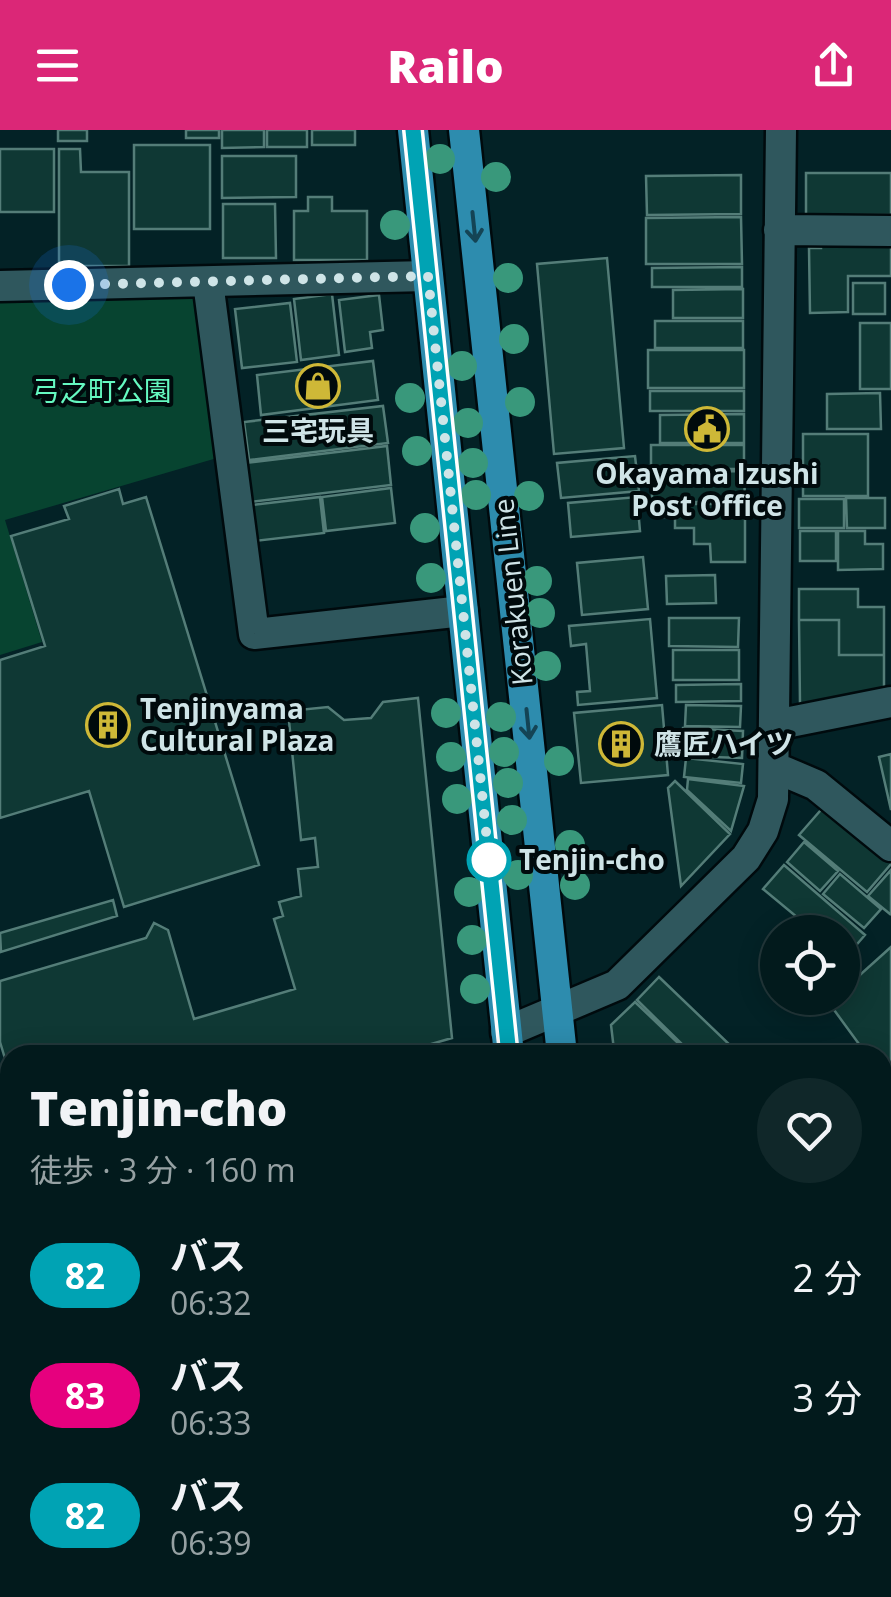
<!DOCTYPE html>
<html lang="ja">
<meta charset="utf-8">
<style>
:root{--surface:#021a1c;--page:#102729;--text:#f1f3f6;--muted:#96a1a3;--line:#23383b;--accent:#db2777}
body{margin:0;font-family:"Open Sans","Noto Sans JP",sans-serif;background:var(--page);color:var(--text);height:100vh;display:flex;flex-direction:column;font-size:38px;white-space:nowrap}
*{box-sizing:border-box;margin:0}
p{font-size:32px;color:var(--muted)}
.icon{flex:none;width:55px;height:55px;fill:none;stroke:currentColor;stroke-width:2;stroke-linecap:round;stroke-linejoin:round}
.map{position:relative;flex:1;overflow:hidden}
.drawer{position:absolute;left:0px;top:915px;width:892px;height:552px;display:flex;flex-direction:column;background:var(--surface);border-radius:30px 30px 0 0;box-shadow:0 5px 25px #0003,0 0 0 2px var(--line)}
.drawer>*{flex:none}
.badge{padding:0 20px;border-radius:32px;font-size:35px;line-height:65px}
.fabs{position:absolute;left:760px;top:785px;display:grid;gap:20px}
.fabs a{display:grid;place-items:center;width:100px;height:100px;border-radius:50%;background:var(--surface);box-shadow:0 5px 25px #0003,0 0 0 2px var(--line);font-size:50px}
.you{position:absolute;width:50px;height:50px;margin:-25px;border:8px solid #fff;border-radius:50%;background:#1a73e8;box-shadow:0 0 0 15px #1a73e833}
.map>.badge{position:absolute;translate:-50% -50%;box-shadow:0 0 0 5px #fff}
.round{display:grid;place-items:center;flex:none;width:105px;height:105px;border-radius:52px;background:var(--page)}
.summary{display:flex;align-items:center;justify-content:space-between;height:170px;padding:0 30px}
h1{font-size:48px;font-weight:800;line-height:75px}
ul{padding:0;list-style:none}
li{display:flex;align-items:center;gap:30px;height:120px;padding:0 30px}
li div{flex:1}
li b{display:block;font-size:38px}
li em{font-style:normal}
li .badge{min-width:110px;font-weight:700;text-align:center}
header{display:flex;justify-content:space-between;align-items:center;height:130px;padding:0 30px;background:var(--accent);color:#fff;font-size:45px;font-weight:800}
.map>svg:first-child{display:block}
.green{fill:#074430}
.building{fill:#0f3834;stroke:#547d78;stroke-width:2.5}
.lines{fill:none;stroke-linecap:round;stroke-linejoin:round}
.minor-casing{stroke:#000a0d;stroke-width:35}
.major-casing{stroke:#000a0d;stroke-width:35}
.minor{stroke:#2f575d;stroke-width:30}
.major{stroke:#2d8cae;stroke-width:30}
.tree{fill:#39987b}
.oneway{stroke:#144455}
.line-casing{stroke:#fff;stroke-width:22}
.line{stroke:#00a3b4;stroke-width:15}
.walk{stroke:#cfe4e7;stroke-width:10;stroke-dasharray:0 18}
.stop-dot{fill:#fff;stroke:#00a3b4;stroke-width:5}
.labels{text-anchor:middle;stroke-width:8;stroke-linejoin:round;paint-order:stroke}
.park-label{font-size:28px;fill:#65f9c1;stroke:#000a0c}
.poi-label{font-size:28px;font-weight:bold;fill:#cfe4e7;stroke:#000a0c}
.street-label{font-size:28px;fill:#cfe4e7;stroke:#000a0c}
.stop-label{font-size:28px;font-weight:bold;fill:#cfe4e7;stroke:#000a0c;text-anchor:start}
</style>
<header><svg class="icon" aria-label="menu" viewBox="0 0 24 24"><path d="M4 6h16M4 12h16M4 18h16"/></svg>Railo<svg class="icon" aria-label="share" viewBox="0 0 24 24"><path d="M12 15V3M7 8l5-5 5 5M5 13v7h14v-7"/></svg></header>
<div class="map">
<svg width="891" height="1467" viewBox="0 0 891 1467">
<rect width="100%" height="100%" fill="#032226"/>
<path class="green" d="M188,163L205,182L217,328L5,390L42,512L0,525V166Z"/>
<path class="building" d="M58,0H87V11H58Z
M186,0H219V8H186Z
M222,0H264V17L222,18Z
M267,0H307V17H267Z
M312,0H355V15H312Z
M134,15H210V99H134Z
M0,19H54V82H0Z
M59,19H80L81,42H129V136H59Z
M222,26H296V67L222,68Z
M806,43H891V85H806Z
M741,45V84L647,85L646,46Z
M308,67H332V81H367V130H294V81H308Z
M223,74H275L276,128H223Z
M741,87L742,134H646V88Z
M821,110H891V146H848V182L810,183L809,118H821Z
M607,128L624,318L554,324L537,134Z
M742,137V157H652V138Z
M853,153H885V184H853Z
M743,159V188H673V160Z
M332,164L339,225L301,230L294,169Z
M379,165L383,200L370,202L372,218L345,222L339,170Z
M290,173L297,232L242,238L235,179Z
M655,191H743V218H655Z
M860,193H891V259H860Z
M648,220H744V258H648Z
M373,231L378,270L261,285L257,245Z
M650,261H744V281H650Z
M880,263L881,299H827V264Z
M383,276L388,313L249,330L244,292Z
M744,284V313H660V285Z
M803,304H868V366H803Z
M651,315H744V339H651Z
M387,316L391,355L250,372L245,333Z
M635,326L639,361L561,368L557,333Z
M744,341L745,371L652,373V342Z
M391,358L395,393L326,401L322,367Z
M119,359L123,374L146,367L259,735L124,777L89,661L0,688V530L45,516L11,406L69,389L64,376Z
M320,367L324,403L255,411L251,375Z
M637,367L640,401L571,407L568,373Z
M846,368H885V398H847Z
M799,369H844V398H799Z
M655,374H745V432H711L710,414H694V398H675V387H655Z
M800,401H836V431H800Z
M838,401H865V414H883V439L838,440Z
M643,427L648,479L582,485L577,433Z
M715,445L716,473L667,474L666,446Z
M799,459H858V477H884V525H839V490H799Z
M669,488H739L738,517L669,516Z
M650,489L657,568L578,575L577,562L590,561L586,514L571,516L569,496Z
M799,490H839V525H884V558L800,574Z
M673,520H739V550H673Z
M741,554V571L676,572V555Z
M418,568L452,908L424,916L427,925H10V945L0,912V851L146,808L154,793L168,800L194,889L295,859L274,789L283,786L279,772L301,766L298,739L318,737L315,708L301,710L288,581L328,577L344,590L371,588L383,572Z
M662,575L668,645L581,653L574,583Z
M686,575L741,576L740,597L685,596Z
M683,598L743,601L742,628L681,626Z
M891,624V680L879,627Z
M686,628L743,634L741,653L684,647Z
M688,649L744,656L731,701L687,660Z
M675,651L730,704L681,756L668,658Z
M827,673L891,727V734L867,762L799,705Z
M804,712L838,741L820,761L787,732Z
M784,735L865,805L845,828L842,802H815L763,759Z
M891,740V782L890,784L868,766Z
M840,744L881,779L864,798L823,764Z
M113,770L117,786L1,822L0,803Z
M891,817V958L882,946V925H867L829,873L835,868H842V861Z
M659,847L732,917L724,925H693L637,870Z
M635,872L678,913L614,920L611,895Z
M680,917L689,925L615,924Z
M882,1300L891,1301V1335H882Z
M882,1345L891,1347V1390L882,1388Z
M182,1458H464L465,1467H185Z
M770,1458H805L803,1467H769Z
M26,1463H101V1467H26Z"/>
<g class="lines">
<g class="minor-casing">
<path id="minor" d="M779,100L891,101
M208,152L254,504L463,481
M0,156L428,146
M775,595L891,572
M776,638L816,655L891,716
M506,902L617,855L746,728L763,701L773,669L781,0
M0,1218L10,1216
M0,1240L10,1275
M882,1254L891,1258
M4,1467L10,1284"/>
</g>
<g class="major-casing">
<path id="major" d="M413,0L509,925
M464,0L562,925
M541,1458V1467
M591,1467V1458"/>
</g>
<use href="#minor" class="minor"/>
<use href="#major" class="major"/>
</g>
<g class="tree">
<circle cx="440" cy="29" r="15"/>
<circle cx="496" cy="47" r="15"/>
<circle cx="395" cy="95" r="15"/>
<circle cx="508" cy="148" r="15"/>
<circle cx="514" cy="209" r="15"/>
<circle cx="462" cy="236" r="15"/>
<circle cx="410" cy="268" r="15"/>
<circle cx="520" cy="272" r="15"/>
<circle cx="468" cy="293" r="15"/>
<circle cx="417" cy="321" r="15"/>
<circle cx="473" cy="333" r="15"/>
<circle cx="476" cy="365" r="15"/>
<circle cx="529" cy="366" r="15"/>
<circle cx="425" cy="398" r="15"/>
<circle cx="431" cy="448" r="15"/>
<circle cx="537" cy="451" r="15"/>
<circle cx="540" cy="483" r="15"/>
<circle cx="546" cy="536" r="15"/>
<circle cx="446" cy="583" r="15"/>
<circle cx="501" cy="587" r="15"/>
<circle cx="504" cy="622" r="15"/>
<circle cx="451" cy="627" r="15"/>
<circle cx="559" cy="631" r="15"/>
<circle cx="508" cy="653" r="15"/>
<circle cx="457" cy="669" r="15"/>
<circle cx="512" cy="690" r="15"/>
<circle cx="570" cy="715" r="15"/>
<circle cx="518" cy="745" r="15"/>
<circle cx="575" cy="755" r="15"/>
<circle cx="469" cy="762" r="15"/>
<circle cx="472" cy="810" r="15"/>
<circle cx="475" cy="859" r="15"/>
</g>
<defs><path id="oneway-shaft" d="M-6 0H5M1.5-3L5.5 0L1.5 3" fill="none" stroke-width="1.6" stroke-linecap="round" stroke-linejoin="round" transform="scale(2.5)"/></defs>
<g class="oneway">
<use href="#oneway-shaft" transform="translate(474 97) rotate(84)"/>
<use href="#oneway-shaft" transform="translate(528 594) rotate(84)"/>
</g>
<g class="lines">
<g class="line-casing">
<path id="line" d="M413,0L509,925"/>
</g>
<use href="#line" class="line"/>
<path class="walk" d="M69,155L428,146L489,730"/>
</g>
<defs>
<g id="shop-ring" transform="scale(2.25)"><circle r="9.5" fill="#000a0c" stroke="#ceb837" stroke-width="1.5"/><path d="M-5-2.5h2.3a2.7 3.5 0 0 1 5.4 0H5L5.5 6h-11ZM-1.5-2.5h3a1.5 2.3 0 0 0-3 0Z" fill="#ceb837"/></g>
<g id="civic-ring" transform="scale(2.25)"><circle r="9.5" fill="#000a0c" stroke="#ceb837" stroke-width="1.5"/><path d="M-.6-6.5H3V-4.5H.6V-3L4-1V1h2V6H-6V1h2V-1L-.6-3ZM-1.2 2.5V6h2.4V2.5Z" fill="#ceb837"/></g>
<g id="building-ring" transform="scale(2.25)"><circle r="9.5" fill="#000a0c" stroke="#ceb837" stroke-width="1.5"/><path d="M-4-6H4V6H1V3H-1V6H-4ZM-2.5-4.3h1.7v1.8h-1.7ZM.8-4.3h1.7v1.8H.8ZM-2.5-1h1.7V.8h-1.7ZM.8-1h1.7V.8H.8Z" fill="#ceb837"/></g>
</defs>
<g fill-rule="evenodd">
<use href="#shop-ring" x="318" y="256"/>
<use href="#civic-ring" x="707" y="299"/>
<use href="#building-ring" x="108" y="595"/>
<use href="#building-ring" x="621" y="614"/>
</g>
<circle class="stop-dot" cx="489" cy="730" r="20"/>
<g class="labels">
<g class="park-label">
<text x="102" y="271">弓之町公園</text>
</g>
<g class="poi-label">
<text x="318" y="311">三宅玩具</text>
<text x="707" y="354">Okayama Izushi<tspan x="707" dy="32">Post Office</tspan></text>
<text x="140" y="589" text-anchor="start">Tenjinyama<tspan x="140" dy="32">Cultural Plaza</tspan></text>
<text x="654" y="624" text-anchor="start">鷹匠ハイツ</text>
</g>
<g class="street-label">
<text transform="translate(513 462) rotate(-96)" y="10">Korakuen Line</text>
</g>
<g class="stop-label">
<text x="519" y="740">Tenjin-cho</text>
</g>
</g>
</svg>
<div class="fabs">
<a><svg class="icon" aria-label="locate" viewBox="0 0 24 24"><circle cx="12" cy="12" r="6"/><path d="M12 2v4M12 18v4M2 12h4M18 12h4"/></svg></a>
</div>
<div class="you" style="left:69px;top:155px"></div>
<section class="drawer">
<div class="summary"><div><h1>Tenjin-cho</h1><p>徒歩 · 3 分 · 160 m</p></div><a class="round"><svg class="icon" aria-label="heart" viewBox="0 0 24 24"><path d="M12 20l-8-8c-3-5 5-10 8-4 3-6 11-1 8 4z"/></svg></a></div>
<ul>
<li><span class="badge" style="background:#00a3b4;color:#fff">82</span><div><b>バス</b><p>06:32</p></div><em>2 分</em></li>
<li><span class="badge" style="background:#e6007e;color:#fff">83</span><div><b>バス</b><p>06:33</p></div><em>3 分</em></li>
<li><span class="badge" style="background:#00a3b4;color:#fff">82</span><div><b>バス</b><p>06:39</p></div><em>9 分</em></li>
</ul>
</section>
</div>
